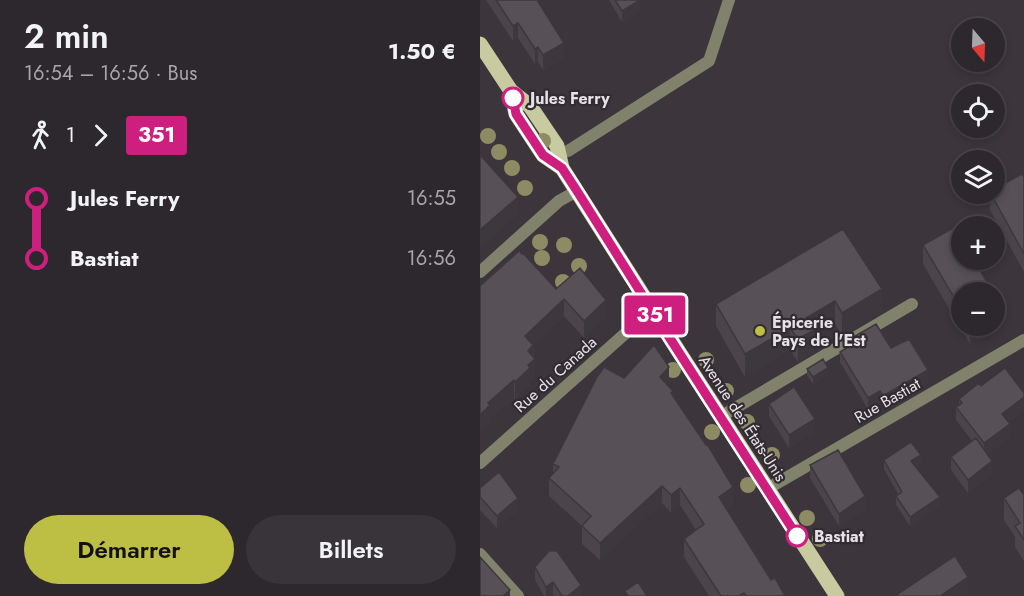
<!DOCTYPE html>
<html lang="fr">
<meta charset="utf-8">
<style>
:root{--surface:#2d282d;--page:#393439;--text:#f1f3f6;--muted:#a7a6aa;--line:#484449;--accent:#bcbf44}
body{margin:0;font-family:Jost,sans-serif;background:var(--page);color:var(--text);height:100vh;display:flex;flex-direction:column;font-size:22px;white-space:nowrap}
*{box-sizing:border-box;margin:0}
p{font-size:20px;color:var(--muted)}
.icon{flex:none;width:33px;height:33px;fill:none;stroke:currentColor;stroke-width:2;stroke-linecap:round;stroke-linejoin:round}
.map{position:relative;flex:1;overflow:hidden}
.sheet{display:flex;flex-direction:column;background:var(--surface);width:480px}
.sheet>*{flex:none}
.badge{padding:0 12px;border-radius:4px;font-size:21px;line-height:39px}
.needle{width:39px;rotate:161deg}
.fabs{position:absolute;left:471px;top:18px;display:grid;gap:12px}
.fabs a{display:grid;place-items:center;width:54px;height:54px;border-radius:50%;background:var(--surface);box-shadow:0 3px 9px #0003,0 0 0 2px var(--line);font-size:30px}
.map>.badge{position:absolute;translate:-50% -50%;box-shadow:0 0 0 3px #fff}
.legs{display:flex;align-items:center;gap:9px;height:66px;padding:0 24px;font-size:20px}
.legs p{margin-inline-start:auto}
.summary{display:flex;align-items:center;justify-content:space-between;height:102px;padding:0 24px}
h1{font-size:33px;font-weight:600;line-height:45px}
.button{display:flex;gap:12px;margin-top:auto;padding:12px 24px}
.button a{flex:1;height:69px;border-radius:36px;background:var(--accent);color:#111;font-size:24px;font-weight:600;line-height:69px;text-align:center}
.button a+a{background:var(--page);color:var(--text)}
ul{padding:0 24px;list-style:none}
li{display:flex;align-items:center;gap:21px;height:60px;font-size:22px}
li i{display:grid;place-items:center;width:9px;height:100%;margin:0 8px;background:currentColor}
li i::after{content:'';width:15px;height:15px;margin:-8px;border:4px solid;border-radius:50%;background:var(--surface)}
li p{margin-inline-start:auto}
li:first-child i{background:linear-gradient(#0000 50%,currentColor 0)}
li:last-child i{background:linear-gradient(currentColor 50%,#0000 0)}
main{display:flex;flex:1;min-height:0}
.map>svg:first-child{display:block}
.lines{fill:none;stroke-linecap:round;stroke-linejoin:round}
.lane{stroke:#80826c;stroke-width:12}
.street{stroke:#80826c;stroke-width:12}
.primary{stroke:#c8cb9f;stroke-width:15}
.tree{fill:#8c8b64}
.wall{fill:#4b454b}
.shaded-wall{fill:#3d383d}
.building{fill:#575057;stroke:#3d383d;stroke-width:1.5}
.line-1-casing{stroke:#fff;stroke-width:14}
.line-1{stroke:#ce1f7e;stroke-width:9}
.stop-1-dot{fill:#fff;stroke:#ce1f7e;stroke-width:3}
.poi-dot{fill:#bcbf44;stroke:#312b32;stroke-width:2}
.labels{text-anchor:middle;stroke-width:4.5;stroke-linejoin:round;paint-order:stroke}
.stop-label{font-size:16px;font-weight:bold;fill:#e6e2e6;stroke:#312b32;text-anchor:start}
.poi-label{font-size:16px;font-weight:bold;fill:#e6e2e6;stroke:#312b32;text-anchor:start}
.street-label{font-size:16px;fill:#e6e2e6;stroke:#312b32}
</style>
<main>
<section class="sheet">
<div class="summary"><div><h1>2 min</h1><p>16:54 – 16:56 · Bus</p></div><b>1.50 €</b></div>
<div class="legs"><svg class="icon" aria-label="walk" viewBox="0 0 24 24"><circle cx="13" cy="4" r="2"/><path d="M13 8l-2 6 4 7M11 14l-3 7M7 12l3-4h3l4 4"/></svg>1<svg class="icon" aria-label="forward" viewBox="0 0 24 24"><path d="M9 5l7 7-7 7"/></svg><b class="badge" style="background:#ce1f7e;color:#fff">351</b></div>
<ul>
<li><i style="color:#ce1f7e"></i><b>Jules Ferry</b><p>16:55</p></li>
<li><i style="color:#ce1f7e"></i><b>Bastiat</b><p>16:56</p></li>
</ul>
<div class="button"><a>Démarrer</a><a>Billets</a></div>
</section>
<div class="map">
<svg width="544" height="596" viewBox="0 0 544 596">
<rect width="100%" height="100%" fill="#3c353c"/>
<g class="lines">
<path class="lane" d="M88,151L229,61L249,0"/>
<path class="street" d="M0,272L79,201L97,191
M240,417L432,304
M0,463L157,323L173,312
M287,489L544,340
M0,554L38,596"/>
<path class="primary" d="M0,44L31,91L50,106L77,146L82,168L199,352L357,596
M31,91L36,114L63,155L82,168"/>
</g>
<g class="tree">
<circle cx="8" cy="136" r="8"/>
<circle cx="63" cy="141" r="8"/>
<circle cx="19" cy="152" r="8"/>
<circle cx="32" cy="168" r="8"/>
<circle cx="45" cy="188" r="8"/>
<circle cx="60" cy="242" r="8"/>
<circle cx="84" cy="245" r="8"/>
<circle cx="62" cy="258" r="8"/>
<circle cx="99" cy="266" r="8"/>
<circle cx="83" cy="282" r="8"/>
<circle cx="226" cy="360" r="8"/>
<circle cx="193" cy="370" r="8"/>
<circle cx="246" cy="391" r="8"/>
<circle cx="267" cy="422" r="8"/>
<circle cx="232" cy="432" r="8"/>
<circle cx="292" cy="455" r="8"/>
<circle cx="268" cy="485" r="8"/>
<circle cx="327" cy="518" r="8"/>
<circle cx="340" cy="539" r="8"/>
</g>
<path class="wall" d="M6,0H57L84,58L63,70L58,62L55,64L38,38L33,41Z
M129,0H159L160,11L142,22Z
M544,177V272L510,210V194H514Z
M363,229L402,311L362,336L355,323L334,336V352L318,362L310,350L265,377L236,326V304Z
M443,245L482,292V326H521L490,344L443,264Z
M76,289L126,317L104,338L84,316L53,345L55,376L50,381V385L35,399L34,398L10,418V423L0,432Z
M370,339L411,348L448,381L403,407L400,402L388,409L360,362V352L370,345Z
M327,369L348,375L333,384L327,375Z
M144,378L188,385L253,504L247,509L291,580L305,596H229L204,557V539L216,530L200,505L191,513L182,503L120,560L102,544V526L69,496V478L73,474V464Z
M501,386L544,393V410L528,422L530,437L507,454L512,474L488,493L471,470V457L492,441L476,420V407L479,405V399Z
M289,404L335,432L309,448L289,416Z
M404,460L441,464L436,467L460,506L430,526L416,505V496L418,494L404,469Z
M330,465L385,509L359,526L330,478Z
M0,488L38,511L17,528L0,510Z
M544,495V561L535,547V537L524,520V498Z
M55,567L101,596H74L73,595L64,596L55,580Z"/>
<path class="shaded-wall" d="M160,0V11L142,22V11Z
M38,23V38L33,41V26Z
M84,43V58L63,70V55Z
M58,47V62L55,64V49Z
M38,197V215L0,249V230Z
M402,289V311L362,336V313Z
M84,299V316L45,353V336Z
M126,300V317L104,338V321Z
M355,301V323L334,336V352L318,362V339L326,318Z
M521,307V326L490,344V326H514V311Z
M310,328V350L265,377V354Z
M53,345V361L55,359V376L50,381V385L35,399V382L48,351Z
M189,367V385L180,377Z
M348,368V375L333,384V377Z
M448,370V381L403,407V396Z
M34,380V398L10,418V423L0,432V415L8,403Z
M400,391V402L388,409V398Z
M544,397V410L522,426V414Z
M335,419V432L309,448V435Z
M530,424V437L504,456V443Z
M441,455V464L431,470V461Z
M512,461V474L488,493V480Z
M182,486V503L120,560V543Z
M253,487V504L239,515V497Z
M200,488V505L191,513V495Z
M385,496V509L359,526V514Z
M460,497V506L430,526V517Z
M38,498V511L17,528V516Z
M488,577V595L460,596Z
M73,582V595L66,596V587Z
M101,585V596H88Z
M30,590V596H23Z"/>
<path class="building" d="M16,0H57L84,43L63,55L58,47L55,49L38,23L33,26Z
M135,0H160L142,11Z
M0,155L38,197L0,230Z
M542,174L544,177V254L511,194H514V189Z
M475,227L482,238V260H494L513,292H482V311L443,245Z
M363,229L402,289L362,313L355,301L326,318L334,330L318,339L310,328L265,354L236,304Z
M39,251L42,254L43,253L76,289L100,268L126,300L104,321L84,299L45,336L53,345L48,351L55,359L48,365L50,368L35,382L34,380L8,403L10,405L0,415V286Z
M514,296L521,307L514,311Z
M396,324L411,348L429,339L448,370L403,396L400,391L388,398L360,352L373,344L370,339Z
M174,345L189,367L180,377L193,391L191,393L226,445L227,444L253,487L239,497L291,580L295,578L305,596H266L264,593L259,596H241L204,539L224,524L200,488L191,495L182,486L120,543L102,526L111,516L69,478L79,467L73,464L117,377L124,367L144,378Z
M343,359L348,368L333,377L327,369Z
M525,368L544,393V397L522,414L530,424L504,443L476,407L482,403L479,399L499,383L501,386Z
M314,387L335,419L309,435L289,404Z
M496,438L512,461L488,480L471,457Z
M431,442L441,455L431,461L460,497L430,517L416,496L422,492L404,460Z
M358,450L385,496L359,514L330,465Z
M19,472L38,498L17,516L0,497V488Z
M539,488L544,495V540L535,526L540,523L524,498Z
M69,551H77L101,585L88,596H82L73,582L66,587L55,567Z
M475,556L488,577L460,596H415Z
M0,557L30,590L23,596H0Z
M158,582L167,596H148L145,591Z"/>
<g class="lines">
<g class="line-1-casing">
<path id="line-1" d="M33,98L36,114L63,155L82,168L97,191L173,312L317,536"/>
</g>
<use href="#line-1" class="line-1"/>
</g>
<g class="stop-1-dot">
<circle cx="33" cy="98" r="10"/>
<circle cx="317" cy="536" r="10"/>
</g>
<circle class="poi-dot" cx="280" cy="331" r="6"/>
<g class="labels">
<g class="stop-label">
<text x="50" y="104">Jules Ferry</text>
<text x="334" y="542">Bastiat</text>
</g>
<g class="poi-label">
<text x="292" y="328">Épicerie<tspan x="292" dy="18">Pays de l'Est</tspan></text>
</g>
<g class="street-label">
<text transform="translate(75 374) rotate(-42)" y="6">Rue du Canada</text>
<text transform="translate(407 400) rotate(-30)" y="6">Rue Bastiat</text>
<text transform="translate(263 418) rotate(57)" y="6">Avenue des États-Unis</text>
</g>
</g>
</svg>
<div class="fabs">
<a><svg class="needle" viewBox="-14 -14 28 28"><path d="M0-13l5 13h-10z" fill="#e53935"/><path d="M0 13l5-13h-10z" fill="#a7a6aa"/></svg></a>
<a><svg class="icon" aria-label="locate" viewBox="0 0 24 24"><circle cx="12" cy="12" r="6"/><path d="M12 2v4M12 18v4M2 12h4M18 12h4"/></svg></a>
<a><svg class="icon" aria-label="layers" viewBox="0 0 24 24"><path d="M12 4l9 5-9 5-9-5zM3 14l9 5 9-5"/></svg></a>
<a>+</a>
<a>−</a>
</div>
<b class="badge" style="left:175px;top:315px;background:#ce1f7e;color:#fff">351</b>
</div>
</main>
